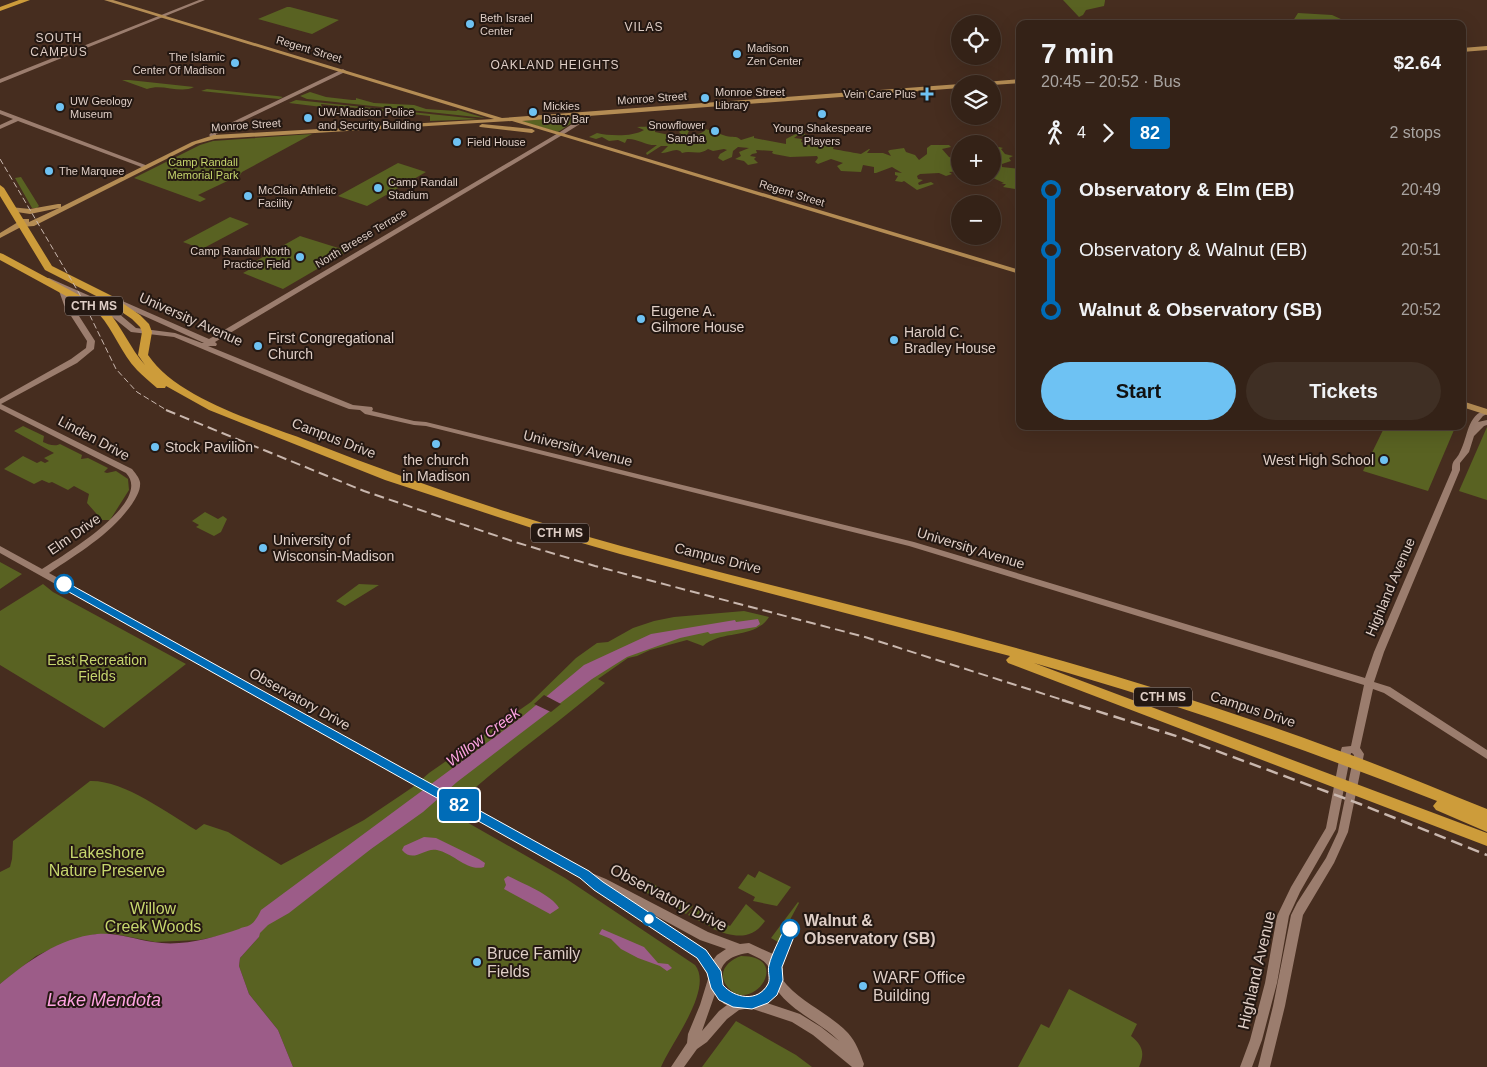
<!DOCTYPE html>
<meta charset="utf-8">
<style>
:root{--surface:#342217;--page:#3f2f24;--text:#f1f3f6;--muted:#a9a4a1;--line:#4e3f36;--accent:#6ec2f3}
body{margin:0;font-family:Helvetica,sans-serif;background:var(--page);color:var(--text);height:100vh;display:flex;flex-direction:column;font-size:19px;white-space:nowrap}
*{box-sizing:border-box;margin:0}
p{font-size:16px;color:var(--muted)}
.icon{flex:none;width:28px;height:28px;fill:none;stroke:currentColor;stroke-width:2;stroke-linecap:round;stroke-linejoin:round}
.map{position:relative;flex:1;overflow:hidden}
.sheet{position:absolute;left:1016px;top:20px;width:450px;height:410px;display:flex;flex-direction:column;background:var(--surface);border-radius:10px;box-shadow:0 5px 20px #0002,0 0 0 1px var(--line)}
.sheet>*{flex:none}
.badge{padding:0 10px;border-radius:4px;font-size:18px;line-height:32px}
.tools{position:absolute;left:951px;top:15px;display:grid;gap:10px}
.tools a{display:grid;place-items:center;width:50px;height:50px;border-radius:50%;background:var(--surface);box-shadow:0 5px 20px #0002,0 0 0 1px var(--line);font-size:25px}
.map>.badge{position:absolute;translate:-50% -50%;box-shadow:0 0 0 2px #fff}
.legs{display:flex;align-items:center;gap:8px;height:55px;padding:0 25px;font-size:16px}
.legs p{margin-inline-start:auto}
.headline{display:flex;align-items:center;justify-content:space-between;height:85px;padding:0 25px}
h1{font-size:28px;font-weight:600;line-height:38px}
.button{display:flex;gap:10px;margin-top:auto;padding:10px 25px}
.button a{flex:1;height:58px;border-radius:30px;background:var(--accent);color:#111;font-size:20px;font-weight:600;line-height:58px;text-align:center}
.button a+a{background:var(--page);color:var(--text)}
ul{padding:0 25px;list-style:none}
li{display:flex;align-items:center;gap:18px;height:60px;font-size:19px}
li i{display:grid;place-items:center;width:8px;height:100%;margin:0 6px;background:currentColor}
li i::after{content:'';width:12px;height:12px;margin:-6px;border:4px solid;border-radius:50%;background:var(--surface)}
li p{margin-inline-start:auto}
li:first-child i{background:linear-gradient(#0000 50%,currentColor 0)}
li:last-child i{background:linear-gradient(currentColor 50%,#0000 0)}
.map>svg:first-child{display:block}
.green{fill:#596222}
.water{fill:#9c5c88}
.pier{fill:#462d1f}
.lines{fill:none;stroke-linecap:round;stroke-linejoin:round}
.tertiary{fill:#9b7d6e;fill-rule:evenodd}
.secondary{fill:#b48c54;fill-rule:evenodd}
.primary{fill:#cd9c3a;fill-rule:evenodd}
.rail-far2{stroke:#c9b7ae;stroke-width:1;stroke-dasharray:6 3;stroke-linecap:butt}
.rail-far1{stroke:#c9b7ae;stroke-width:2;stroke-dasharray:10 5;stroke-linecap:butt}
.rail{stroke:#c9b7ae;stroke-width:2.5;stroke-dasharray:12 6;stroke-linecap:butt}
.line-1{fill:#006cb7;stroke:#fff}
.poi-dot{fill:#6ec2f3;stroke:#241812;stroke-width:2}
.stop-1-dot{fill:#fff;stroke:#006cb7;stroke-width:2.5}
.labels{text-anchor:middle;stroke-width:4;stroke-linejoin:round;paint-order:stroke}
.far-poi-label{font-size:11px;fill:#dfcec6;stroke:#241812;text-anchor:start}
.far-street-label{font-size:11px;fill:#dfcec6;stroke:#241812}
.far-park-label{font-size:11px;fill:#c6d66d;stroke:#241812}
.far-neighbourhood-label{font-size:12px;letter-spacing:1px;fill:#dfcec6;stroke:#241812}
.shield{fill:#241812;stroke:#a79790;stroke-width:1}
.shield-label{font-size:12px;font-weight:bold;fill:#dfcec6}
.poi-label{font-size:14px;fill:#dfcec6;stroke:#241812;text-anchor:start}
.street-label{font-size:14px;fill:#dfcec6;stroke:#241812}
.park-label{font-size:14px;fill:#c6d66d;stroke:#241812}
.water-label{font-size:15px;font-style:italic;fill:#ffa4e2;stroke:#241812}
.near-park-label{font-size:16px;fill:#c6d66d;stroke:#241812}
.near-street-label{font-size:16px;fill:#dfcec6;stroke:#241812}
.near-stop-label{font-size:16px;font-weight:bold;fill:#dfcec6;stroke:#241812;text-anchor:start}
.near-poi-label{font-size:16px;fill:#dfcec6;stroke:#241812;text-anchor:start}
.near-water-label{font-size:18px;font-style:italic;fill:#ffa4e2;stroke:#241812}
</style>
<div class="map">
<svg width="1487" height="1067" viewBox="0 0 1487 1067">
<rect width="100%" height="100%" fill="#462d1f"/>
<path class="green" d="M1063,0H1105V1L1104,6L1086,10L1083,15L1079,17Z
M287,7H290L339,20L312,34L258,19Z
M1298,13L1332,15L1352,24H1291Z
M122,80H129L194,87C180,94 162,83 147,89Z
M207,89L277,96L283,97L279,99L201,91Z
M310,92L326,97L352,100H356V98L374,103L414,105L426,109L456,111L458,110L485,118L307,99L300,96Z
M296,100L478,119H483L430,121V116L321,104L322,107L289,103L265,113Z
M581,117L558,132L520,121Z
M663,123L669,124L671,128L655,131V132L674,136L681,134L679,132L685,127L690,129L687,135C693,136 703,134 706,129C712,131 719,134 726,136C733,138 736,135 741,140L754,136V138L786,144V139C795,135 796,132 805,134L806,137L798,135L794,138L802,139L801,142L806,143L805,145H812L822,141L825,143L824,144L834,146L833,149C844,151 850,152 861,154L869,149H870L867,153H883L891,156L888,151L890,150L904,148L906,152L915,155L919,160L927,154V148L931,145H949L951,147L942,149L949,157L960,160V171L949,172L952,174L946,176L939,173L920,174L917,176L918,179L923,180L918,183L919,185L931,182L934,184L917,190L904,181L902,182L895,181L898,176L895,175V172L902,173L892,167L876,173H874V167L863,165L861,172L841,171L837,166L843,163L831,159L818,164L815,162L818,158L817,156L790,157L774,154L772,153L773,151L756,150L757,153L752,154L750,156L756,157L754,159L758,163L748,165L744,161L735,159L741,156L739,152L749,148L738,147L733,151L732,157L723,161L718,158L720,154L727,150L724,149L713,151L708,149C699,156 691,150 682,153C677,146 668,154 661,153L668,146H661L647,155L646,153L657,145C646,146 637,138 627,139L625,143L618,140L609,141L602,137L596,139L589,137L597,133C609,136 633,137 644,130L637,127C649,126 652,128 663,123Z
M312,134L242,172L240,175L198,195L206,199L200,202L134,178L200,145L213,141Z
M999,147L1003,148L1001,149L1005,154L1013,156L1009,158L1011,161L1002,164V167L1020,169L1018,179L1020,183L1015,189L1003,187L1006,184H1001L1004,183L993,178L979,176H992L993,153L997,152L993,148Z
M398,163L426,172L367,206L338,196Z
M21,177L39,206L37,208H32L15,178Z
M230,217L249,224L202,249L183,242Z
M300,236L348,251L283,289L243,273L254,267L251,265L252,263Z
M23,426L44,436L43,442C47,444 55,447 60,444L82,455L81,459L88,458L108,468L104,472L107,473L116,471L128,479L129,490L110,520H102L87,503L89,494L74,486L68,490L52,482L49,483L42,480L34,484L4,469L23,456L37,463L41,461L45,463L49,461L44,458L54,453L14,431Z
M1385,426H1441L1454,430L1428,491L1363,471Z
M1487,427V500L1459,491Z
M205,512L218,519L223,516L227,519L221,532L214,536L196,527L199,525L192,521Z
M0,562L22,574L0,589Z
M43,584L53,592L186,664L104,728L0,665V611Z
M359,584L379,585L345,606L336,601Z
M744,611L769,617C767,620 764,624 760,626C744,637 719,632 703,646L687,640L650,650L637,656L628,658L598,679L605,683C554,727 497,765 449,812L565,878L695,965C714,989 671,1043 661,1067H293L278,1030L249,994L239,966L240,958L259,937L219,936L199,940L155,942L115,934H96L55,947L36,956L0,984V872L10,867L12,859L13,841L90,781C124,780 167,813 196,830L204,824L228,832L281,865L364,820L413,787L429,773L531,702L576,658L597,643L608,642L633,628L654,621L674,617Z
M759,871L791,887L777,906L753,901L755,897L738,888L748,874L755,878Z
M648,881L669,893L662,901L656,898L658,895L652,891L649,894L640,890Z
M671,894L693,906L686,914L665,902Z
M798,902L799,903L778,942L771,938Z
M746,904L765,921C751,941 733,937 713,929L719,921L730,926Z
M695,907L717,919L711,927L688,915Z
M741,956C795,956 750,1019 726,985C717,971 729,960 741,956Z
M1069,989L1137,1024L1131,1036C1143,1046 1145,1053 1139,1067H1018L1041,1024L1049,1028Z
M736,1021L796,1055L812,1067H702Z"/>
<path class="water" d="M758,619L760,624L756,627L710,634L708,632L680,638L627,657L592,679L457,782L423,812L371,849L289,913L268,925L260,933L259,937L240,958L239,966L249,994L278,1030L293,1067H0V984C28,961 59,938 97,934C116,932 134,939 153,942C182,947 212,938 239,929C242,927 247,927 250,925C255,922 258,916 261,910L523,716L584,665L651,634L735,620L736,622Z
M424,837L436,838L479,859L485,863L484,867C468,872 453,853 437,850C424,847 414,864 402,850L404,846Z
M508,876C522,883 552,895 559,908L550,914L504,889L506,885L504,879Z
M602,929L644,947L658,963L668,964L672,968L667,971L660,966L638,958L621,949L611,939L599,934Z"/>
<path class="pier" d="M544,695L561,704L551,712L534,704Z"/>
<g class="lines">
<path class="tertiary" d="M199,0H205L0,83V79Z
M343,69L346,71L345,72L216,134V138H212L209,135L212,132Z
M0,110L148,166L149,167L144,168L18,121L0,129V125L13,119L0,114Z
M586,113H590L591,117L564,134L215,342L217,344L216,346H208L353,405L372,407L373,409L372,411L414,421L426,422L914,542L1365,678L1374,652L1452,470C1452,459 1456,461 1460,452C1469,435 1466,416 1487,409V414L1483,416L1478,422L1487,420V425L1484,426L1474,436L1469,452L1460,463V470L1384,652L1374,682L1390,687L1487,750V759L1384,693L1373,689L1360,748L1364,754L1348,832L1334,863L1303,915L1285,1006L1270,1067H1258L1273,1006L1291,915L1297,903L1326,858L1338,832L1354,755L1352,753H1351L1336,829L1300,892L1289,916L1277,983L1262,1040L1252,1067H1240L1250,1040L1265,983L1277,916L1291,887L1326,828L1341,750L1342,747L1351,746L1364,685L909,546L426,426L414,425L365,414L360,410L349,409L305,392L174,337L131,332L100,307L65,290L72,305L95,341L94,349L77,363L1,404L132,469C135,473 139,477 140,482C141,490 136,498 132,504C111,534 80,552 49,573L589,872L606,879L708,932L740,944L749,943L773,954L783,969L782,979C799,1002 828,1012 848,1033C856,1042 860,1053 864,1064L863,1067H852L813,1035L792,1022L750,1008L739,1010L727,1019L707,1042L697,1049L684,1067H671L687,1043L688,1034L700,1005L708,979V972L698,958L591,886L590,882L581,878L0,553V546L42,569C62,556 154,502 126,473L0,409V399L71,359L86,348L87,341L64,305L58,288V287L45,280V278H49L106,303L136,328L175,333L202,343H204L113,302L117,300H120L209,339L560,132L586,115ZM647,911L700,940L726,949L717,955L713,960L706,950ZM748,953C759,958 771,962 770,976C770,981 767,986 763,990C730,1019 694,960 748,953ZM777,990C792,1012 820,1022 839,1041L821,1027L800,1014L764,1002L772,997ZM715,994L724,1004L727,1005L719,1011L702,1031Z"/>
<path class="secondary" d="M104,0H113L502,118L960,84V88L522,121L1020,270V274L512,121L215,139L196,144L34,226L21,227L0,238V233L23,219H29V222L59,208L30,214L10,211V207L30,209L58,204H61V207L192,142L214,135L494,119Z
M1487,46V50L1462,52V48Z
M1020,79V83L992,85V84H982L985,82Z
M482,124L532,129L535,131L532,133L480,127L479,126Z
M1462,401L1487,409V415L1462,407Z"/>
<path class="primary" d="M19,0H30L0,11V7Z
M0,185L4,188L52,266L112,296L140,315L149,324L152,332L148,355C177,398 255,421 303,439C407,480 513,516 621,546C767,586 916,619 1063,661C1154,687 1245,716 1334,749C1386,767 1436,789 1487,809V832L1436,810L1433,806L1437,801C1305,749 1171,702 1034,663L1487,833V846L1008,663L1006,660L1010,656L620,554L547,533L385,480L209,410L166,386L165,388H157C150,382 143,376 137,370C121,353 114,331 99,314L0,260V253L3,254L107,310C122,327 130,348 145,365L138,355L142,332L140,327L132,319L104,300L45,270L0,196Z"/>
<path class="rail-far2" d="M0,159L79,293L116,369L137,392L168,411"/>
<path class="rail-far1" d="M166,410L364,491L515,542L595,566L865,637L1066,701"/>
<path class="rail" d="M1062,700L1179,737L1360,804L1487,855"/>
</g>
<path class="line-1" d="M64,581L589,871L603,882L706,950L721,971L723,985C734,998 758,1003 768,984C771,978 767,972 769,965C772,953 779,941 784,929L786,926L790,924L795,926L797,929L782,967L783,980L777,995L768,1003L752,1009L733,1007L719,1000L711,988L707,973L697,958L594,890L580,878L60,587V582Z"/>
<g class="poi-dot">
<circle cx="470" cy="24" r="5"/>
<circle cx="737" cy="54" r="5"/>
<circle cx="235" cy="63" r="5"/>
<path d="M924.5 86.5h5v5h5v5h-5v5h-5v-5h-5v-5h5z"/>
<circle cx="705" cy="98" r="5"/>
<circle cx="60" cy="107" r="5"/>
<circle cx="533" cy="112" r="5"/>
<circle cx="822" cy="114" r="5"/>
<circle cx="308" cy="118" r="5"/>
<circle cx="715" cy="131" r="5"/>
<circle cx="457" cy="142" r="5"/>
<circle cx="49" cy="171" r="5"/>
<circle cx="378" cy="188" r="5"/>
<circle cx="248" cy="196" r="5"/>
<circle cx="300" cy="257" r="5"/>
<circle cx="641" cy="319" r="5"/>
<circle cx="894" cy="340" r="5"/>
<circle cx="258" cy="346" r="5"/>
<circle cx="436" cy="444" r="5"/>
<circle cx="155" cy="447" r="5"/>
<circle cx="1384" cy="460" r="5"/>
<circle cx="263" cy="548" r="5"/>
<circle cx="477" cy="962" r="5"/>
<circle cx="863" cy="986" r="5"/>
</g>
<g class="stop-1-dot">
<circle cx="64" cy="584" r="9"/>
<circle cx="649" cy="919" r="6"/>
<circle cx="790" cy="929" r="9"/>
</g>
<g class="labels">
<g class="far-poi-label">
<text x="480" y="22">Beth Israel<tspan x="480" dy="13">Center</tspan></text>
<text x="747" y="52">Madison<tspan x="747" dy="13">Zen Center</tspan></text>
<text x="225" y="61" text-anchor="end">The Islamic<tspan x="225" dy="13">Center Of Madison</tspan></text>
<text x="715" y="96">Monroe Street<tspan x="715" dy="13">Library</tspan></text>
<text x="916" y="98" text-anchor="end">Vein Care Plus</text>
<text x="70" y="105">UW Geology<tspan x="70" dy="13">Museum</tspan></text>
<text x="543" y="110">Mickies<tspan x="543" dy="13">Dairy Bar</tspan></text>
<text x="318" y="116">UW-Madison Police<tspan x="318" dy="13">and Security Building</tspan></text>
<text x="705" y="129" text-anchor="end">Snowflower<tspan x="705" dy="13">Sangha</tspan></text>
<text x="822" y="132" text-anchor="middle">Young Shakespeare<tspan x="822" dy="13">Players</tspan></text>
<text x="467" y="146">Field House</text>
<text x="59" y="175">The Marquee</text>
<text x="388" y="186">Camp Randall<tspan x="388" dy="13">Stadium</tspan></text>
<text x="258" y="194">McClain Athletic<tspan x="258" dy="13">Facility</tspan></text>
<text x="290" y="255" text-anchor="end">Camp Randall North<tspan x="290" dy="13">Practice Field</tspan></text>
</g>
<g class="far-street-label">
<text transform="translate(309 49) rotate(17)" y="4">Regent Street</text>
<text transform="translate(652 98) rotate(-4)" y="4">Monroe Street</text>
<text transform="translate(246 125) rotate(-4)" y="4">Monroe Street</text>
<text transform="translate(792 193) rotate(17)" y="4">Regent Street</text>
<text transform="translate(361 238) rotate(-31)" y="4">North Breese Terrace</text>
</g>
<g class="far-park-label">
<text x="203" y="166">Camp Randall<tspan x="203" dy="13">Memorial Park</tspan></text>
</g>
<g class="far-neighbourhood-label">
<text x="644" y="31">VILAS</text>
<text x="59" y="42">SOUTH<tspan x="59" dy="14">CAMPUS</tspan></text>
<text x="555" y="69">OAKLAND HEIGHTS</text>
</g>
<g class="shield">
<rect x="65" y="296.5" width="58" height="19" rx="4"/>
<rect x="531" y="523.5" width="58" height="19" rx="4"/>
<rect x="1134" y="687.5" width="58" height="19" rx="4"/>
</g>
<g class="shield-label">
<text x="94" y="310">CTH MS</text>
<text x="560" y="537">CTH MS</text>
<text x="1163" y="701">CTH MS</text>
</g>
<g class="poi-label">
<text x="651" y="316">Eugene A.<tspan x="651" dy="16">Gilmore House</tspan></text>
<text x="904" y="337">Harold C.<tspan x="904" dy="16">Bradley House</tspan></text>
<text x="268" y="343">First Congregational<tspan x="268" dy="16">Church</tspan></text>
<text x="165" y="452">Stock Pavilion</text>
<text x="436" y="465" text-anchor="middle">the church<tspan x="436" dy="16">in Madison</tspan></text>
<text x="1374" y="465" text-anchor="end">West High School</text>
<text x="273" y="545">University of<tspan x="273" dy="16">Wisconsin-Madison</tspan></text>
</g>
<g class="street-label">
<text transform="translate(191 319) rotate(24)" y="5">University Avenue</text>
<text transform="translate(94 438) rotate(28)" y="5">Linden Drive</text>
<text transform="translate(334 438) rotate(21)" y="5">Campus Drive</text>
<text transform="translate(578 448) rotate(14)" y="5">University Avenue</text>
<text transform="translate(74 534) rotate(-35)" y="5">Elm Drive</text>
<text transform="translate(971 548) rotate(17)" y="5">University Avenue</text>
<text transform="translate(718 558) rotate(14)" y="5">Campus Drive</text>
<text transform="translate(1390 587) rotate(-67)" y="5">Highland Avenue</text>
<text transform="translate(300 699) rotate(29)" y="5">Observatory Drive</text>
<text transform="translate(1253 709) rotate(18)" y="5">Campus Drive</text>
</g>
<g class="park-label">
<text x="97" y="665">East Recreation<tspan x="97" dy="16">Fields</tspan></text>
</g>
<g class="water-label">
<text transform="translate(483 737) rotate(-37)" y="5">Willow Creek</text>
</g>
<g class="near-park-label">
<text x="107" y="858">Lakeshore<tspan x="107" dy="18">Nature Preserve</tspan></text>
<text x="153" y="914">Willow<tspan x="153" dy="18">Creek Woods</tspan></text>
</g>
<g class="near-street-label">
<text transform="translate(669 897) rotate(27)" y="6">Observatory Drive</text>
<text transform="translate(1256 970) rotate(-77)" y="6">Highland Avenue</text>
</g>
<g class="near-stop-label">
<text x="804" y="926">Walnut &amp;<tspan x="804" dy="18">Observatory (SB)</tspan></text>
</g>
<g class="near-poi-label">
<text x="487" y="959">Bruce Family<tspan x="487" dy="18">Fields</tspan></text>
<text x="873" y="983">WARF Office<tspan x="873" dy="18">Building</tspan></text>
</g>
<g class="near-water-label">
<text x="104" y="1006">Lake Mendota</text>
</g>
</g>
</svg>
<div class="tools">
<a><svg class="icon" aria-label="locate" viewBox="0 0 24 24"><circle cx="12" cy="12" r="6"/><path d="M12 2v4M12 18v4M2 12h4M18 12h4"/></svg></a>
<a><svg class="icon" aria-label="layers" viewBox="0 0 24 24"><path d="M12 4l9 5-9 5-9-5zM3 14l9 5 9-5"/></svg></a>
<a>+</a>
<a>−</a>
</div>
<b class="badge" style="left:459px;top:805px;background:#006cb7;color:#fff">82</b>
<section class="sheet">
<div class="headline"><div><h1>7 min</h1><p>20:45 – 20:52 · Bus</p></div><b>$2.64</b></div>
<div class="legs"><svg class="icon" aria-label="walk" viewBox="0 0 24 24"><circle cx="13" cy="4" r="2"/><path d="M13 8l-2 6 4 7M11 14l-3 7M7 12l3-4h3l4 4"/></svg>4<svg class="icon" aria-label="forward" viewBox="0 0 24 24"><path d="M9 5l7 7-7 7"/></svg><b class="badge" style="background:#006cb7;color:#fff">82</b><p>2 stops</p></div>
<ul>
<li><i style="color:#006cb7"></i><b>Observatory &amp; Elm (EB)</b><p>20:49</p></li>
<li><i style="color:#006cb7"></i><span>Observatory &amp; Walnut (EB)</span><p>20:51</p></li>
<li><i style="color:#006cb7"></i><b>Walnut &amp; Observatory (SB)</b><p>20:52</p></li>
</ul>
<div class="button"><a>Start</a><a>Tickets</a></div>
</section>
</div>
